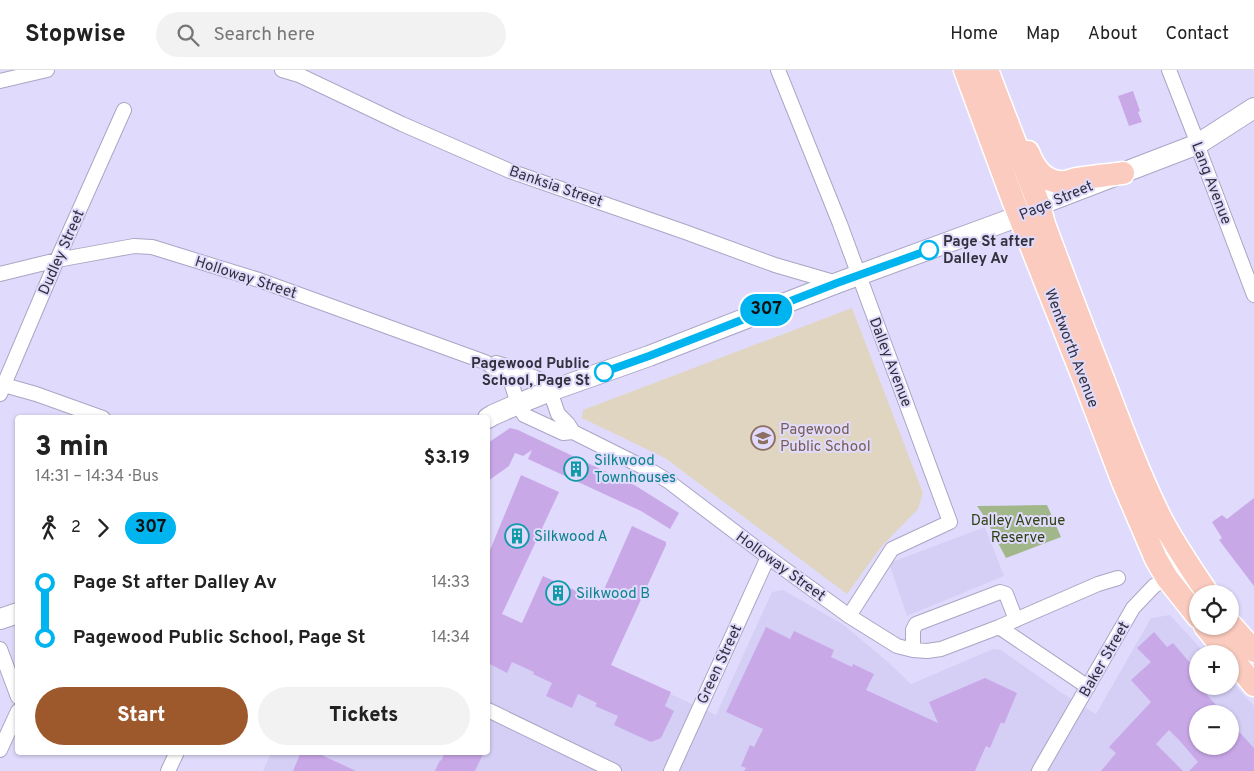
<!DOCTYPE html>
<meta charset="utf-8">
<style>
:root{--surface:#fff;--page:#f2f2f2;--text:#222;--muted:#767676;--line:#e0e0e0;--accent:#9d592c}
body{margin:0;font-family:Overpass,sans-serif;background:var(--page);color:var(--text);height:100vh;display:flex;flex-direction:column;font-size:19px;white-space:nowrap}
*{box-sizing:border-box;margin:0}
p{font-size:16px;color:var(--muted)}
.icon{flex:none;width:28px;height:28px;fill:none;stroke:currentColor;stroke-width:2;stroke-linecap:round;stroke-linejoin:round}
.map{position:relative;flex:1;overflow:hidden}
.drawer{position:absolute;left:15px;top:345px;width:475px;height:340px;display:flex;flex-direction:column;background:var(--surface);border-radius:5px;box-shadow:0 1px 4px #0004}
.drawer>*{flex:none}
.badge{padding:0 10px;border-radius:16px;font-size:18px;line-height:32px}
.fabs{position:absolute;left:1189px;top:515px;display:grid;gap:10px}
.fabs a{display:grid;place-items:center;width:50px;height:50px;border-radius:50%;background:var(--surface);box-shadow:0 1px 4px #0004;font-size:25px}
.map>.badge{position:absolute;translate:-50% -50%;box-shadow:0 0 0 2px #fff}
.legs{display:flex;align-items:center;gap:8px;height:55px;padding:0 20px;font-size:16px}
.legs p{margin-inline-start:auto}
.summary{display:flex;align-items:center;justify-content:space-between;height:85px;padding:0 20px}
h1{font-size:28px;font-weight:800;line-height:38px}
.cta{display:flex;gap:10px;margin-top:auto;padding:10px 20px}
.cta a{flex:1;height:58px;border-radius:30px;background:var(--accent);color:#fff;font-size:20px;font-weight:800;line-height:58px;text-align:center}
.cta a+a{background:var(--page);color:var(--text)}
ul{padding:0 20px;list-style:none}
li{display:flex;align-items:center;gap:18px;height:55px;font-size:19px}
li i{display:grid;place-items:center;width:8px;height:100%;margin:0 6px;background:currentColor}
li i::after{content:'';width:12px;height:12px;margin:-6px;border:4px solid;border-radius:50%;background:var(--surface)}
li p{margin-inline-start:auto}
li:first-child i{background:linear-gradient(#0000 50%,currentColor 0)}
li:last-child i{background:linear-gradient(currentColor 50%,#0000 0)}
header{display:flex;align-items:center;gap:30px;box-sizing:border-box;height:70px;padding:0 25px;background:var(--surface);border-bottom:1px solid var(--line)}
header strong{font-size:24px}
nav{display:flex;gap:28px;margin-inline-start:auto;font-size:18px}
.search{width:350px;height:45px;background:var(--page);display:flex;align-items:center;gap:12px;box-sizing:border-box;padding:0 18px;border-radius:28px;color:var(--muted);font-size:19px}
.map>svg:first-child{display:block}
.built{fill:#d5cff6;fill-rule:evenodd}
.education{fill:#e0d5c1}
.green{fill:#a1b689}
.building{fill:#c9a8e8}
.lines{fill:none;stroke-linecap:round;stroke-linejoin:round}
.minor-casing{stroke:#aaa5c4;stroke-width:16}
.secondary-casing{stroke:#aaa5c4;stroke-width:22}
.primary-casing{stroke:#fff;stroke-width:25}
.minor{stroke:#fff;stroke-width:14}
.secondary{stroke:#fff;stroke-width:20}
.primary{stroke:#facbbe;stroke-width:22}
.line-1-casing{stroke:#fff;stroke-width:11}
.line-1{stroke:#00b5ef;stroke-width:8}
.stop-1-dot{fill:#fff;stroke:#00b5ef;stroke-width:2.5}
.labels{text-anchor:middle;stroke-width:4;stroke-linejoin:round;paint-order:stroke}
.street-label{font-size:15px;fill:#32313d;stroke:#e0dbfc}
.stop-label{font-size:15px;font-weight:bold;fill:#32313d;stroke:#e0dbfc;text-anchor:start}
.education-label{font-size:15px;fill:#785e54;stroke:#e0dbfc;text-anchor:start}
.culture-label{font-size:15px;fill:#0d838f;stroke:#e0dbfc;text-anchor:start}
.park-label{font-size:15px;fill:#2f4212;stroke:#e0dbfc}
</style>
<header>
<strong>Stopwise</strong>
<div class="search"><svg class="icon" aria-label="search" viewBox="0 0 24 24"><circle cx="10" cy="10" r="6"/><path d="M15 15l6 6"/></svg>Search here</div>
<nav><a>Home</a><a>Map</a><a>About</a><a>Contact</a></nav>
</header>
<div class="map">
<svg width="1254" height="701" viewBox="0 0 1254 701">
<rect width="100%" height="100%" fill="#e0dbfc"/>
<path class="built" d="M985,457L1004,506L907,546L889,493Z
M783,520L844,555L889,593L911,614L993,579L1001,580L1062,623L1096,644L1151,548L1170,545L1206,584H1198V616H1230V610L1254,636V701H263L271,683L488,682V540L716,645L772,522ZM1198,644H1230V676H1198Z"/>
<path class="education" d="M852,238L923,423L918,439L881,477L847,524L665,388L582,348L583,340Z"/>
<path class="green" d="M1047,435L1061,467L1006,488L984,446L977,436Z"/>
<path class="building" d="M1133,21L1140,41L1138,42L1142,52L1129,56L1118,26Z
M510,358L518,360L636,416L679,443L670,459L641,441L528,389L532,380L523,386L515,383L509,396L488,411V373Z
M521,405L559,422L502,544L522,553L543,506L599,531L632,456L666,472V475L611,595L671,622L665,636L674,641L661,668L651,672L614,655L618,646L595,636L597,633L578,624L572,638L546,626L552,613L533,604L534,602L512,592L507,603L488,593V485Z
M1254,428V516L1219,470L1222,468L1212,452L1222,445L1227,449Z
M766,557L790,569L794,561L834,580L831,587L852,597L853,594L874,604L866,620L938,653L929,632L985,608L1017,623L1004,654L1001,652L990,678L986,676L975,701H744L746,698L741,696L750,675L754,677L763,659L726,642Z
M1154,562L1167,577L1173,573L1191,594L1189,596L1198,605V616H1199L1224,644H1198V676H1230V652L1254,678V701H1189L1198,692L1180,671L1169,660L1156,674L1183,701H1101L1116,683L1109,677L1151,632L1131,610L1151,592L1137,578Z
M301,682H315L356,701H293Z
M445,682H484L475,701H435L440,690L441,691Z"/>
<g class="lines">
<g class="minor-casing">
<path id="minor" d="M282,0L299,5L402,54L510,101L685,162L775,195L837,213
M778,0L840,154L950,452L892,479L849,546
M1169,0L1198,74L1201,85L1254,225
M0,11L47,0
M0,204L57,190L134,176L152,177L259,210L485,292L506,306L511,312L518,334L524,345L563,363L573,362L653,402L668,411L768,487L849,546L897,576L913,580L927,581L941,579L999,557L1098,514L1118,508
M496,293L503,295L541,310L550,321L558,344L568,354L573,362
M4,315L36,324L103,348
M0,324L57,190L124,40
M999,557L1088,617
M0,579L18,627
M913,580V560L916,554L1000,522L1006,524L1016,550
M488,640L614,701
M0,680L18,641
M168,701L177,682
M671,701L768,487
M1039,701L1133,538L1154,516L1167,508"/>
</g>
<g class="secondary-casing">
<path id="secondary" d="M488,348L493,345L518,334L550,321L649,286L837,213L1006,151L1039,135L1198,74L1254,38
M0,549L18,543"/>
</g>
<g class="primary-casing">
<path id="primary" d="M965,0L1013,130L1083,307L1123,412L1156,489L1167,508L1198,547
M987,0L1039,135L1044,154C1064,208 1084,261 1105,314C1122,359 1139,404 1160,447C1174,474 1191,499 1208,524
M1028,82C1034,98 1045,114 1065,112C1071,111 1077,108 1084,108C1097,106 1110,105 1123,103
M1230,554L1254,581
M1205,556L1228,584
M1230,586L1254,615"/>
</g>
<use href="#minor" class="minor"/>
<use href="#secondary" class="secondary"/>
<use href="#primary" class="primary"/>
</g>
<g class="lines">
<g class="line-1-casing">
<path id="line-1" d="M604,302L649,286L837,213L929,180"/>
</g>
<use href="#line-1" class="line-1"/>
</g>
<defs>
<g id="school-ring" transform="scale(1.25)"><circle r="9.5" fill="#e0dbfc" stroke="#8d6e63" stroke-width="1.5"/><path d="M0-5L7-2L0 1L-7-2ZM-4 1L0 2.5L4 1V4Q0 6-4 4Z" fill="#8d6e63"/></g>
<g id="building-ring" transform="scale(1.25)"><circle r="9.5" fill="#e0dbfc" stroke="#0f9aa8" stroke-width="1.5"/><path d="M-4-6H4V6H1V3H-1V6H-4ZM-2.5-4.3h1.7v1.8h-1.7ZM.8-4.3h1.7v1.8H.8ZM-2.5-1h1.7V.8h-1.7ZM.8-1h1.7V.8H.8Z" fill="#0f9aa8"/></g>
</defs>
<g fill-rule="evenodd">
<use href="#school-ring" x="763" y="368"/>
<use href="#building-ring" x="576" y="399"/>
<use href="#building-ring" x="517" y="466"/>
<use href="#building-ring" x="558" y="523"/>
</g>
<g class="stop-1-dot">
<circle cx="929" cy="180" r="9"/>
<circle cx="604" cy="302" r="9"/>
</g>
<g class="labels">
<g class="street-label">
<text transform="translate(1212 113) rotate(69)" y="5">Lang Avenue</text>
<text transform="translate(556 116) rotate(19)" y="5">Banksia Street</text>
<text transform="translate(1056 130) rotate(-23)" y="5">Page Street</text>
<text transform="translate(61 182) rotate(-66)" y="5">Dudley Street</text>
<text transform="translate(246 207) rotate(18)" y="5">Holloway Street</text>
<text transform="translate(1072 278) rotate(69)" y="5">Wentworth Avenue</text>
<text transform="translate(891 292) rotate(69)" y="5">Dalley Avenue</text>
<text transform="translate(781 496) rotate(36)" y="5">Holloway Street</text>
<text transform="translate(1104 589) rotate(-60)" y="5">Baker Street</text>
<text transform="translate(719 594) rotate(-65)" y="5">Green Street</text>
</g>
<g class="stop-label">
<text x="943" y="176">Page St after<tspan x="943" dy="17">Dalley Av</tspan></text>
<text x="590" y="298" text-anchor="end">Pagewood Public<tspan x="590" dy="17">School, Page St</tspan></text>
</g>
<g class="education-label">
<text x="780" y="364">Pagewood<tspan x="780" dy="17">Public School</tspan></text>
</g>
<g class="culture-label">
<text x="594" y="395">Silkwood<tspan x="594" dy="17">Townhouses</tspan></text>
<text x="534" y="471">Silkwood A</text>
<text x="576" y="528">Silkwood B</text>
</g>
<g class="park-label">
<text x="1018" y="455">Dalley Avenue<tspan x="1018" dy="17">Reserve</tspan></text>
</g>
</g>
</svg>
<div class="fabs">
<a><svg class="icon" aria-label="locate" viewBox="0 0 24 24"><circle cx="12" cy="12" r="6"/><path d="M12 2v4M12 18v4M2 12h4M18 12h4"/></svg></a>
<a>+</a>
<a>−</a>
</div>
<b class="badge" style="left:766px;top:240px;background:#00b5ef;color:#111">307</b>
<section class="drawer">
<div class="summary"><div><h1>3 min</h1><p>14:31 – 14:34 · Bus</p></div><b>$3.19</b></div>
<div class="legs"><svg class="icon" aria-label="walk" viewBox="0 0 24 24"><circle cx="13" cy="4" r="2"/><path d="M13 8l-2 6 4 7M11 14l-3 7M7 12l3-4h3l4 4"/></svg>2<svg class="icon" aria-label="forward" viewBox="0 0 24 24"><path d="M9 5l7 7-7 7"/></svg><b class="badge" style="background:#00b5ef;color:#111">307</b></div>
<ul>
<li><i style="color:#00b5ef"></i><b>Page St after Dalley Av</b><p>14:33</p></li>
<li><i style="color:#00b5ef"></i><b>Pagewood Public School, Page St</b><p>14:34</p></li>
</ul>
<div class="cta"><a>Start</a><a>Tickets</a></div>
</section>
</div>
